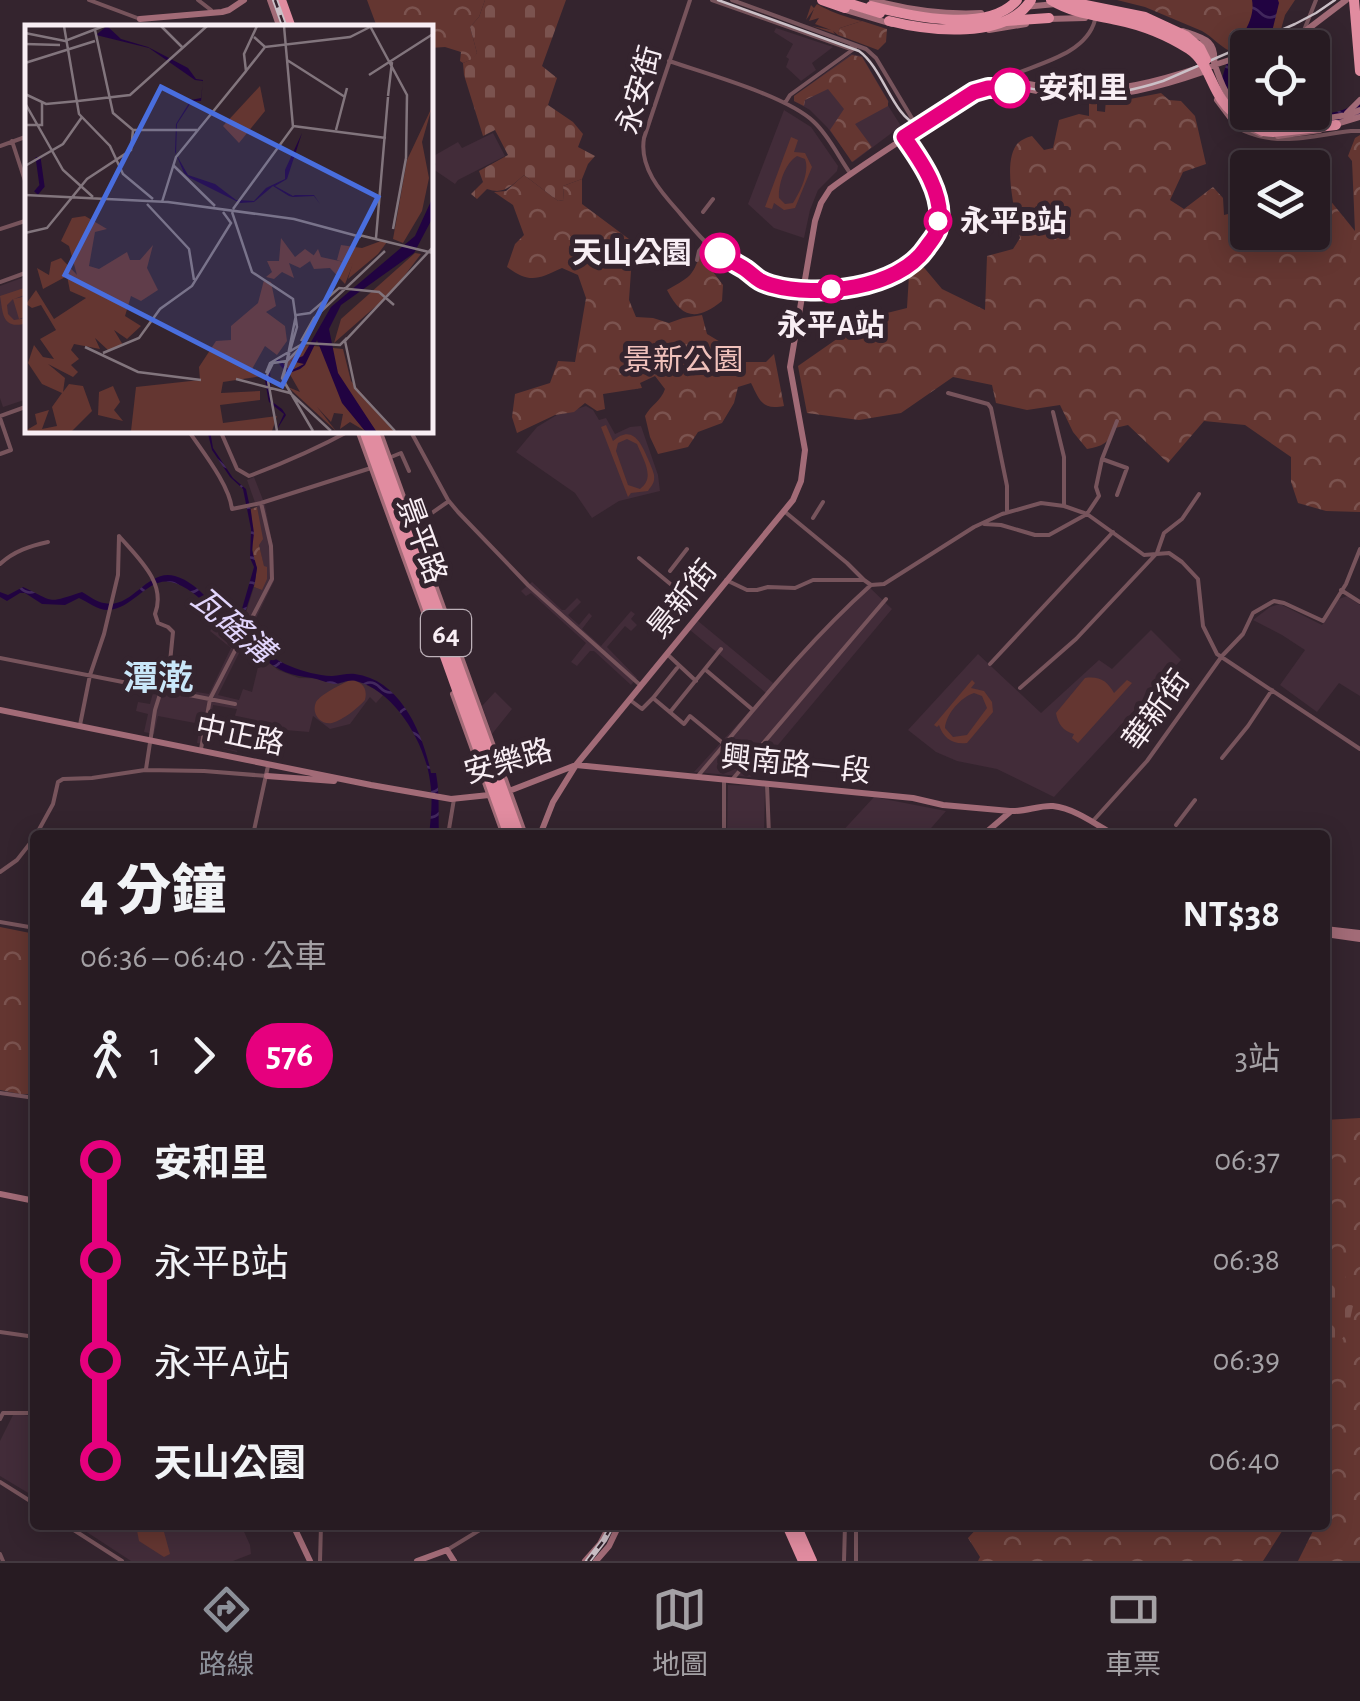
<!DOCTYPE html>
<html lang="zh-TW">
<meta charset="utf-8">
<style>
:root{--surface:#271b22;--page:#2f242a;--text:#f1f3f6;--muted:#a4a1a5;--line:#433940;--accent:#8c9099}
body{margin:0;font-family:"Alegreya Sans","Noto Sans TC",sans-serif;background:var(--page);color:var(--text);height:100vh;display:flex;flex-direction:column;font-size:38px;white-space:nowrap}
*{box-sizing:border-box;margin:0}
p{font-size:32px;color:var(--muted)}
.icon{flex:none;width:55px;height:55px;fill:none;stroke:currentColor;stroke-width:2;stroke-linecap:round;stroke-linejoin:round}
.map{position:relative;flex:1;overflow:hidden}
.side{position:absolute;left:30px;top:830px;width:1300px;height:700px;display:flex;flex-direction:column;background:var(--surface);border-radius:10px;box-shadow:0 5px 25px #0003,0 0 0 2px var(--line)}
.side>*{flex:none}
.badge{padding:0 20px;border-radius:32px;font-size:35px;line-height:65px}
.controls{position:absolute;left:1230px;top:30px;display:grid;gap:20px}
.controls a{display:grid;place-items:center;width:100px;height:100px;border-radius:10px;background:var(--surface);box-shadow:0 5px 25px #0003,0 0 0 2px var(--line);font-size:50px}
.map>.badge{position:absolute;translate:-50% -50%;box-shadow:0 0 0 5px #fff}
.legs{display:flex;align-items:center;gap:15px;height:110px;padding:0 50px;font-size:32px}
.legs p{margin-inline-start:auto}
.summary{display:flex;align-items:center;justify-content:space-between;height:170px;padding:0 50px}
h1{font-size:55px;font-weight:800;line-height:75px}
ul{padding:0 50px;list-style:none}
li{display:flex;align-items:center;gap:35px;height:100px;font-size:38px}
li i{display:grid;place-items:center;width:15px;height:100%;margin:0 12px;background:currentColor}
li i::after{content:'';width:25px;height:25px;margin:-12px;border:8px solid;border-radius:50%;background:var(--surface)}
li p{margin-inline-start:auto}
li:first-child i{background:linear-gradient(#0000 50%,currentColor 0)}
li:last-child i{background:linear-gradient(currentColor 50%,#0000 0)}
.tab-bar{display:flex;justify-content:space-around;align-items:center;height:140px;border-top:2px solid var(--line);background:var(--surface);font-size:28px;color:var(--muted)}
.tab-bar a{display:grid;justify-items:center;gap:5px}
.tab-bar .on{color:var(--accent)}
.map>svg:first-child{display:block}
.built{fill:#422c39}
.green{fill:#643631;fill-rule:evenodd}
.forest{fill:url(#forest-crowns)}
.cemetery{fill:url(#cemetery-stones)}
.water{fill:url(#water-waves)}
.lines{fill:none;stroke-linecap:round;stroke-linejoin:round}
.street{stroke:#77545c;stroke-width:4}
.secondary{stroke:#a26b77;stroke-width:6}
.highway{stroke:#e18ca0;stroke-width:10}
.tram{stroke:#cbc0c7;stroke-width:2.5}
.rail-casing{stroke:#cbc0c7;stroke-width:6}
.rail{stroke:#34242e;stroke-width:2.5;stroke-dasharray:8;stroke-linecap:butt}
.highway-bridge{stroke:#e18ca0;stroke-width:10}
.line-1-casing{stroke:#fff;stroke-width:22}
.line-1{stroke:#e6007e;stroke-width:15}
.stop-1-dot{fill:#fff;stroke:#e6007e;stroke-width:5}
.labels{text-anchor:middle;stroke-width:10;stroke-linejoin:round;paint-order:stroke}
.shield{fill:#34242e;stroke:#bdb1b9;stroke-width:2.5}
.shield-label{font-size:28px;font-weight:bold;fill:#f8eef4}
.stop-label{font-size:30px;font-weight:bold;fill:#f8eef4;stroke:#34242e;text-anchor:start}
.street-label{font-size:30px;fill:#f8eef4;stroke:#34242e}
.park-label{font-size:30px;fill:#f0c1bb;stroke:#34242e}
.water-label{font-size:32px;font-style:italic;fill:#e1d5fc;stroke:#34242e}
.quarter-label{font-size:35px;font-weight:bold;fill:#c9e7f9;stroke:#34242e}
.inset-river{fill:none;stroke:#210341;stroke-width:5}
.inset-road{fill:none;stroke:#82757d;stroke-width:2.5}
.view{fill:#496ede;fill-opacity:0.15;stroke:#496ede;stroke-width:5}
.inset-edge{fill:none;stroke:#f8eef4;stroke-width:5}
</style>
<div class="map">
<svg width="1360" height="1561" viewBox="0 0 1360 1561">
<defs>
<pattern id="forest-crowns" width="20" height="18" patternUnits="userSpaceOnUse" patternTransform="scale(2.5)"><rect width="20" height="18" fill="#643631"/><path d="M2 6a3 3 0 1 1 6 0M12 15a3 3 0 1 1 6 0" fill="none" stroke="#7b534f"/></pattern>
<pattern id="cemetery-stones" width="16" height="16" patternUnits="userSpaceOnUse" patternTransform="scale(2.5)"><rect width="16" height="16" fill="#643631"/><path d="M2 7V4a2 2 0 0 1 4 0v3zM10 15v-3a2 2 0 0 1 4 0v3z" fill="#7b534f"/></pattern>
<pattern id="water-waves" width="16" height="10" patternUnits="userSpaceOnUse" patternTransform="scale(2.5)"><rect width="16" height="10" fill="#210341"/><path d="M0 5q4-4 8 0t8 0" fill="none" stroke="#42285d"/></pattern>
</defs>
<rect width="100%" height="100%" fill="#34242e"/>
<path class="built" d="M776,28L833,47L812,63L816,70L801,81L786,67L789,59L786,57L793,44L774,32Z
M851,54L862,56L889,102L887,104L901,126L853,162L827,127L810,110L794,101V96Z
M784,110L811,127L838,166L837,171L818,190L810,210L804,238L774,228L748,204Z
M493,133L505,156L458,180L455,184L433,169L436,164L430,158L458,142L462,148Z
M27,276V399L3,407L0,398V286Z
M586,406L593,410L599,420L606,418L615,434L630,427L641,426L658,475L660,491L619,501L592,518L575,493L516,452L537,427L570,407L574,410Z
M254,477L265,505L273,547L274,581L242,647L260,658L241,649L218,695L239,700L243,689L252,692L258,667L263,658L278,670L299,678L355,679L384,694L376,703L370,697L350,724L330,729L313,716L309,732L273,729L272,733L268,732L265,746L261,745V741L241,738L237,752L222,748L223,742H227L237,709L213,705L206,745L197,743L200,724L158,716L154,734L144,732L148,714L136,711L138,702L150,704L153,693L141,690L143,681L157,684L161,671L171,674L168,687L209,694L231,648L210,631L214,626L236,644L254,587L262,590L264,567L259,545L257,508L247,480Z
M532,582L562,610H565L577,598L581,602L568,615L579,625L589,613L592,616L582,629L601,646L631,611L635,614L631,619L637,625L631,631L625,626L607,647L637,678L631,685L594,651H590L577,666L571,662L586,643L531,593L526,596L521,591Z
M867,585L892,609L751,777L694,772L766,693L690,630L698,621L773,683Z
M1347,596L1360,605V696L1339,683L1317,712L1280,685L1305,650L1282,635L1253,620L1270,607L1280,604L1322,625L1339,599Z
M1151,630L1181,660L1054,797L997,769L957,761L936,752L908,730L978,654L1041,713L1099,660L1112,669Z
M495,692L512,709L492,734L482,706Z
M728,785L765,786L764,835H727Z
M874,797L946,811L925,835H839Z
M14,1413L35,1417V1497L0,1476V1441Z
M76,1525H241L250,1545L251,1554L233,1561H131Z"/>
<path class="green" d="M817,4C828,11 851,19 862,21L840,28L838,35L833,31L835,34L812,26L831,30L815,24L819,18L809,21L814,9L806,20L811,5L814,8Z
M791,137L798,140L794,152L805,153L812,167L795,208L784,210L774,203L772,209L765,207ZM797,156L805,159C810,172 800,192 793,203L785,204L779,198C778,185 785,163 797,156Z
M27,287V294L14,299L26,296L27,316L19,319L13,299L7,305L8,314L14,320L27,318V323C1,331 3,311 0,296Z
M606,425L613,441C632,424 641,442 648,459C649,461 654,473 654,475C655,483 652,485 648,491L631,493L628,497L601,427ZM627,439L637,444C643,459 656,478 640,489L628,485L616,451L618,443Z
M1085,678C1100,676 1107,681 1114,693L1127,680L1132,683L1078,743L1072,738L1074,734C1063,731 1058,724 1056,713Z
M350,680C362,681 368,688 365,700C358,708 343,720 332,723C320,725 311,713 316,702C322,693 341,685 350,680Z
M972,680L975,683L971,688L984,691L992,702L993,712L967,743C953,745 943,738 939,725L937,727L934,725ZM974,693L982,696L987,708L967,735L953,737L945,728C946,714 961,697 974,693Z
M136,1525H168L170,1528L164,1532L170,1554L164,1557L139,1541Z"/>
<path class="forest" d="M367,0H485L479,17L470,27L477,53L473,59L463,63L460,61L461,52L445,47L430,48V28L377,27Z
M1117,0H1295L1285,15L1280,33L1230,51C1219,46 1213,37 1202,31L1145,7Z
M862,21L887,29L886,42L878,50L838,35L840,28Z
M852,55L862,57L888,101V106L855,124L872,147L852,162L830,130L844,109L828,89L805,100L804,106L794,101V96Z
M1161,93L1169,100L1181,101L1195,116L1206,164L1183,172L1170,200L1184,209L1213,187L1223,198L1224,215L1236,212L1247,206L1248,232H1312L1313,191L1329,199L1355,231L1352,161L1348,156L1355,138L1360,135V512L1326,511L1298,503L1291,482V457L1245,425L1204,421L1168,463L1128,425L1115,428C1111,442 1101,447 1087,449L1073,432L1060,405L1027,410L996,403L992,385L953,377L901,413L859,420L807,413L798,366L867,318L907,308L909,275L921,264L942,289L985,310L987,256L1013,249L1020,238C1016,215 1001,161 1018,143C1021,140 1028,137 1032,136L1044,150L1053,148L1059,120L1079,114L1089,116V100L1097,99V111L1105,112L1106,99H1130Z
M524,175L558,201L564,200L563,186L582,179V204L633,242L629,300L636,317L653,318L669,323L683,318L702,315L707,334L732,349L740,362H766L774,354L784,406C762,410 760,401 751,383L738,387L734,403L722,423L698,432L688,447L658,454L650,437L645,416C651,405 661,401 665,389L655,376L640,383L642,388L603,394L605,409L597,411L585,403L574,412L555,415L517,433L512,417L515,394L550,383L558,361L575,362L586,298L578,275L562,268C538,279 530,284 507,267L515,244L524,235L513,205L494,192L506,191Z
M707,245L718,254L710,268L723,285L722,301C697,321 682,319 667,290C674,286 684,281 690,275C698,266 698,254 707,245Z
M257,507L263,539L259,545L264,566L267,567V579L262,590L254,587L257,568L253,558L251,509Z
M0,927L35,934V1094H20L0,1090Z
M1360,1118V1561H1298L1316,1525H1325L1327,1503L1325,1499V1120Z
M980,1525H1286L1263,1561H978L980,1557L968,1538Z"/>
<path class="cemetery" d="M485,0H566L542,66L557,78L548,105L573,122L583,134L578,147L595,156L588,164L582,179L563,186L564,200L558,201L524,175C511,186 504,195 487,189L477,199L471,194L483,182L479,171L508,155L495,130L483,136L464,75L463,63L472,59L477,53L470,27L479,17Z
M1325,1259L1345,1276L1353,1306L1347,1333L1325,1358Z"/>
<path class="water" d="M1252,0H1278L1279,3L1271,36L1263,47L1248,48L1247,66L1230,86L1237,100L1247,108L1248,112C1282,118 1328,121 1360,102V115L1344,120L1249,130L1218,91C1222,81 1224,69 1228,60C1237,40 1256,23 1252,0Z
M207,430H210L213,448L233,478L246,489L251,512L254,533L252,550L257,568L255,582L240,628L242,633C265,657 298,674 332,676C339,676 347,673 355,674C401,680 423,734 431,773H436C440,794 438,814 439,835H429C431,817 433,800 430,781C425,743 395,691 356,681C348,679 342,684 334,684C326,683 319,679 312,678C292,676 278,671 263,658H260C246,650 235,641 223,629C218,623 215,615 210,609C201,598 185,585 171,582C148,577 133,609 108,610C97,610 88,602 79,598L65,605L42,604L25,593H20L7,601L0,597V592L8,595L23,587C56,602 45,604 82,592C89,596 97,602 104,603C132,610 147,568 175,576C202,584 215,612 237,626L254,567L250,558L251,529L243,489L230,477L212,450Z"/>
<g class="lines">
<path class="street" d="M89,0L140,19
M198,0L211,10
M690,0L644,138C639,167 660,191 678,211C694,230 711,251 733,264C738,267 741,266 746,270C754,276 749,276 758,280C795,300 888,289 918,259C922,256 924,251 927,247C931,241 937,234 938,228C945,196 921,161 904,137
M712,0L848,48L857,46
M732,0L866,49L876,58L916,125
M1297,48L1316,0
M669,61C707,74 787,96 814,122C829,136 838,156 850,173
M1312,82L1320,84L1324,99
M1006,83L1010,76C1040,63 1086,54 1095,20
M1241,88L1248,94
M785,103L790,95L855,48
M1245,129L1244,131C1280,147 1315,135 1351,131H1360
M12,141L28,190
M0,146L28,136
M430,163L433,165
M703,212L713,199
M0,229L28,220
M697,260L699,251L706,242
M0,282L28,272
M948,393L988,404L991,408L1007,486V512
M1053,412L1064,457V506
M0,416L28,406
M0,418L11,450L0,454
M188,430C202,451 229,484 232,509L261,503L371,468
M220,430L237,469L249,476C284,463 318,448 351,430
M410,430L448,500L458,512L528,585L639,684
M391,457L401,453L409,471
M1102,459L1117,421
M784,511L847,563L864,580
M813,518L823,502
M416,524L449,501
M984,524L1001,525L1035,535H1049L1087,514L1099,496L1096,487L1102,459L1127,468L1117,495
M119,536C138,558 167,583 155,614L158,623L168,627L173,632L170,662L155,710L146,769
M639,558L680,592
M0,564C14,551 30,546 48,542
M670,571L687,549
M726,580L747,590H757L768,587L795,588L813,580H864L871,585L884,584L974,527L1002,514L1041,503L1064,506L1087,514L1144,555L1169,553L1182,562L1198,579L1203,626L1217,654L1360,749
M1341,590L1360,602
M667,654L696,681
M0,658L235,704
M990,664L1113,532
M707,671L753,710
M1020,688L1076,639L1157,553L1164,533L1182,519L1199,494
M653,698L677,668
M630,700L642,709L653,698L684,724L690,716L724,744
M671,711L721,649
M80,725L90,675L104,634L118,575L119,536
M201,749L210,699L272,579L271,546L261,503
M1222,758L1248,726L1272,690
M697,777C753,711 806,643 871,585
M724,780V835
M731,781L886,599
M767,785L769,835
M1092,822L1147,761L1222,656L1243,634L1253,613L1274,601L1284,603L1323,621L1346,584L1360,549
M1176,825L1195,800
M36,835L53,804L58,782L63,779L92,778L145,770L204,771L267,776
M253,835L268,766
M448,835L454,799
M0,872L17,860L35,837
M0,922L35,928
M0,1093L35,1098
M0,1332L35,1337
M0,1419L3,1413H35
M0,1482L35,1504
M66,1525L122,1561
M447,1550L488,1525
M0,1554L3,1561
M320,1561L321,1525
M844,1561L845,1525
M856,1561V1525"/>
<path class="secondary" d="M270,0L280,28
M872,0C909,10 943,15 981,13
M1023,7L1056,4
M842,9L892,24
M140,19L222,12L229,10L244,0
M1048,19L1085,18
M989,30L1026,24
M1183,31C1204,38 1217,40 1214,65
M1202,42C1217,59 1216,78 1229,97C1253,129 1289,121 1322,118C1337,117 1347,116 1360,110
M1266,48L1304,32L1346,0
M1217,100L1232,120L1261,134
M1347,113L1360,100
M1336,124L1360,117
M919,126L923,119C941,106 961,88 983,83C1011,76 1042,89 1069,90C1114,93 1159,81 1201,67H1208L1248,54
M1278,136L1320,130
M358,430L436,645
M379,430L525,835
M453,694L504,835
M0,710L371,785L451,799L489,795L509,791L576,765L913,798L943,805L1010,811C1025,812 1039,805 1053,806C1074,808 1097,825 1114,835
M267,776L334,781
M540,835L553,802L576,765L793,500L801,481L805,450L790,367L815,221L821,203L830,189C863,164 898,143 932,120C948,109 964,93 984,88C1010,82 1041,94 1068,96C1114,99 1160,87 1203,72L1206,69
M983,835L1010,812
M1325,929L1360,933
M1325,934L1360,939
M0,1194L35,1201
M293,1525L310,1561
M417,1561L447,1550L454,1561
M585,1561L600,1544L610,1525
M596,1561L609,1546L619,1525"/>
<path class="highway" d="M281,0L291,28
M822,0L845,8
M838,0L880,13
M1354,0L1360,71
M1006,21L1049,18
M1251,125L1263,131L1273,132L1336,125"/>
<path class="tram" d="M718,0L859,51C883,68 893,117 918,125C942,117 959,91 985,86C1010,82 1038,91 1063,94C1096,98 1132,91 1163,81L1295,24L1316,13L1335,0"/>
<g class="rail-casing">
<path id="rail" d="M275,0L285,28
M368,430L514,835
M588,1561L604,1540L612,1525"/>
</g>
<use href="#rail" class="rail"/>
<path class="highway-bridge" d="M1051,0C1072,13 1094,15 1117,20C1142,25 1167,35 1189,49C1207,61 1210,83 1222,100C1229,111 1239,118 1251,125
M1066,1L1145,17L1186,36L1200,48L1206,60
M871,6C910,16 988,34 1017,0
M889,21C929,31 1006,40 1031,0
M364,430L509,835
M373,430L519,835
M787,1525L803,1561
M796,1525L812,1561"/>
</g>
<g class="lines">
<g class="line-1-casing">
<path id="line-1" d="M720,253C728,260 737,264 745,269C756,277 757,281 771,285C817,298 898,289 926,248C930,242 937,235 938,228C946,196 921,161 904,137L974,92L988,88H1010"/>
</g>
<use href="#line-1" class="line-1"/>
</g>
<g class="stop-1-dot">
<circle cx="1010" cy="88" r="18"/>
<circle cx="938" cy="221" r="12"/>
<circle cx="720" cy="253" r="18"/>
<circle cx="831" cy="289" r="12"/>
</g>
<g class="labels">
<rect class="shield" x="421" y="610" width="50" height="46" rx="8"/>
<g class="shield-label">
<text x="446" y="643">64</text>
</g>
<g class="stop-label">
<text x="1038" y="98">安和里</text>
<text x="960" y="231">永平B站</text>
<text x="692" y="263" text-anchor="end">天山公園</text>
<text x="831" y="335" text-anchor="middle">永平A站</text>
</g>
<g class="street-label">
<text transform="translate(639 90) rotate(-74)" y="10">永安街</text>
<text transform="translate(422 540) rotate(70)" y="10">景平路</text>
<text transform="translate(682 599) rotate(-51)" y="10">景新街</text>
<text transform="translate(1156 710) rotate(-54)" y="10">華新街</text>
<text transform="translate(240 735) rotate(12)" y="10">中正路</text>
<text transform="translate(508 761) rotate(-16)" y="10">安樂路</text>
<text transform="translate(796 764) rotate(6)" y="10">興南路一段</text>
</g>
<g class="park-label">
<text x="683" y="370">景新公園</text>
</g>
<g class="water-label">
<text transform="translate(233 625) rotate(41)" y="11">瓦磘溝</text>
</g>
<g class="quarter-label">
<text x="158" y="690">潭漧</text>
</g>
</g>
<g transform="translate(25 25)">
<rect width="408" height="408" fill="#34242e"/>
<path d="M235,61L240,86L214,118L198,101ZM407,82L397,117L404,153L397,186L378,218L368,214L382,135ZM60,191L82,204L70,207L64,241L74,244L102,227L105,235H115L128,220L122,243L133,265L116,276L106,271L100,291L116,301L102,314L89,305L98,320L84,326L70,313L75,324L49,319L46,325L54,334L46,340L53,347L48,352L23,339L40,353L38,367L44,359L58,361L67,386L47,406H0L12,399L10,389L24,385L17,404L32,401L27,382L37,368L17,359L3,338L9,320L18,332L29,334L15,314L31,305L16,280L7,283L1,279L11,265L29,294L61,273L45,266L42,251L18,264L12,243L24,250L26,237L36,233L52,250L44,221L36,216L47,193ZM256,213L270,232L280,224L291,232L275,243L264,238L269,253L257,247L249,254L241,252L247,247L242,236H254ZM356,216L362,217L353,229L323,254L327,240L312,235L316,220L337,223ZM390,228L396,229L367,267L309,318L316,294ZM239,255L246,257L251,281L241,287L260,301L262,316L252,330L240,321L227,344L238,351L198,357L196,368L235,366V375L195,380L198,398L252,391L247,406H106L111,362L175,355L174,342L191,316L206,315V301L233,278ZM279,320L318,324L326,356L369,406H351L336,385L329,392L340,406L325,397L315,404L318,389L309,388L306,397L292,382L311,406L263,362L275,367L259,339ZM88,361L95,377L89,385L98,396L73,390L74,367Z" fill="#643631"/>
<path d="M293,224L296,232L328,239L320,259L305,243L289,244L285,236Z" fill="#643631"/>
<path d="M82,1L96,14L123,22L163,43L171,54L178,55L176,76H167L152,99L151,129L163,150L190,159L211,175L229,176L241,163L260,154V145L277,108L262,154L250,161L268,171L270,170H289L295,179L289,171L268,172L264,171L248,161L229,177L215,178L165,153L159,148L150,127L151,99L166,75L176,73L178,56L170,55L124,23L71,10ZM407,174V194L389,228L316,280L304,304L313,348L351,406H340L317,378L292,315L280,340L275,344L262,349L252,336L245,343L246,376L257,384L261,390L251,406L259,389L244,377L243,373L240,355L247,336L254,334L265,346L279,339L266,336L278,331L306,282L390,211Z" fill="#210341"/>
<path class="inset-river" d="M11,168L17,161L13,132"/>
<path class="inset-road" d="M39,1L54,89L85,121L98,149L128,174M136,1L158,23M345,1L382,70L381,133M70,5L88,88L108,105H172M0,8L40,16L79,1M229,12L240,22L325,12L345,2M0,19L35,20M262,35L320,72M0,38L70,16M221,46L240,22M344,50L408,9M0,69L21,79L53,76M363,71L367,37M53,76L105,70L182,1M0,78L38,145L68,172M0,100H17V76M268,101L361,113M311,105L322,63M0,141L38,119L57,92M149,141L190,181M0,170L143,177L269,194L336,212M137,177L151,132L221,46L219,29L232,1M122,179L164,224L169,255M208,184L268,102L259,1M207,187L227,247L268,274L272,302L257,353L288,406M368,204L381,133M0,208L22,203L62,154L106,125L108,105M334,210L408,228M351,213L363,72M276,316L289,293L360,226M60,322L113,347L176,355M78,328L114,313L135,284L167,261L206,198L198,187M241,348L245,338L279,318L315,320L322,313M211,354L265,368L306,406M252,406L242,350L248,338L262,336L277,321M288,406L258,355L271,290L285,288L314,263L354,267L369,280M370,406L330,363L320,316L408,222"/>
<path class="view" d="M136,62L353,172L257,361L40,250Z"/>
<rect width="408" height="408" class="inset-edge"/>
</g>
</svg>
<div class="controls">
<a><svg class="icon" aria-label="locate" viewBox="0 0 24 24"><circle cx="12" cy="12" r="6"/><path d="M12 2v4M12 18v4M2 12h4M18 12h4"/></svg></a>
<a><svg class="icon" aria-label="layers" viewBox="0 0 24 24"><path d="M12 4l9 5-9 5-9-5zM3 14l9 5 9-5"/></svg></a>
</div>
<section class="side">
<div class="summary"><div><h1>4 分鐘</h1><p>06:36 – 06:40 · 公車</p></div><b>NT$38</b></div>
<div class="legs"><svg class="icon" aria-label="walk" viewBox="0 0 24 24"><circle cx="13" cy="4" r="2"/><path d="M13 8l-2 6 4 7M11 14l-3 7M7 12l3-4h3l4 4"/></svg>1<svg class="icon" aria-label="forward" viewBox="0 0 24 24"><path d="M9 5l7 7-7 7"/></svg><b class="badge" style="background:#e6007e;color:#fff">576</b><p>3站</p></div>
<ul>
<li><i style="color:#e6007e"></i><b>安和里</b><p>06:37</p></li>
<li><i style="color:#e6007e"></i><span>永平B站</span><p>06:38</p></li>
<li><i style="color:#e6007e"></i><span>永平A站</span><p>06:39</p></li>
<li><i style="color:#e6007e"></i><b>天山公園</b><p>06:40</p></li>
</ul>
</section>
</div>
<nav class="tab-bar">
<a class="on"><svg class="icon" aria-label="directions" viewBox="0 0 24 24"><path d="M12 3l9 9-9 9-9-9zM9 14v-3h6M13 9l2 2-2 2"/></svg>路線</a>
<a><svg class="icon" aria-label="map" viewBox="0 0 24 24"><path d="M3 6l6-2 6 2 6-2v14l-6 2-6-2-6 2zM9 4v14M15 6v14"/></svg>地圖</a>
<a><svg class="icon" aria-label="tickets" viewBox="0 0 24 24"><path d="M3 7h18v10H3zM15 7v10"/></svg>車票</a>
</nav>
